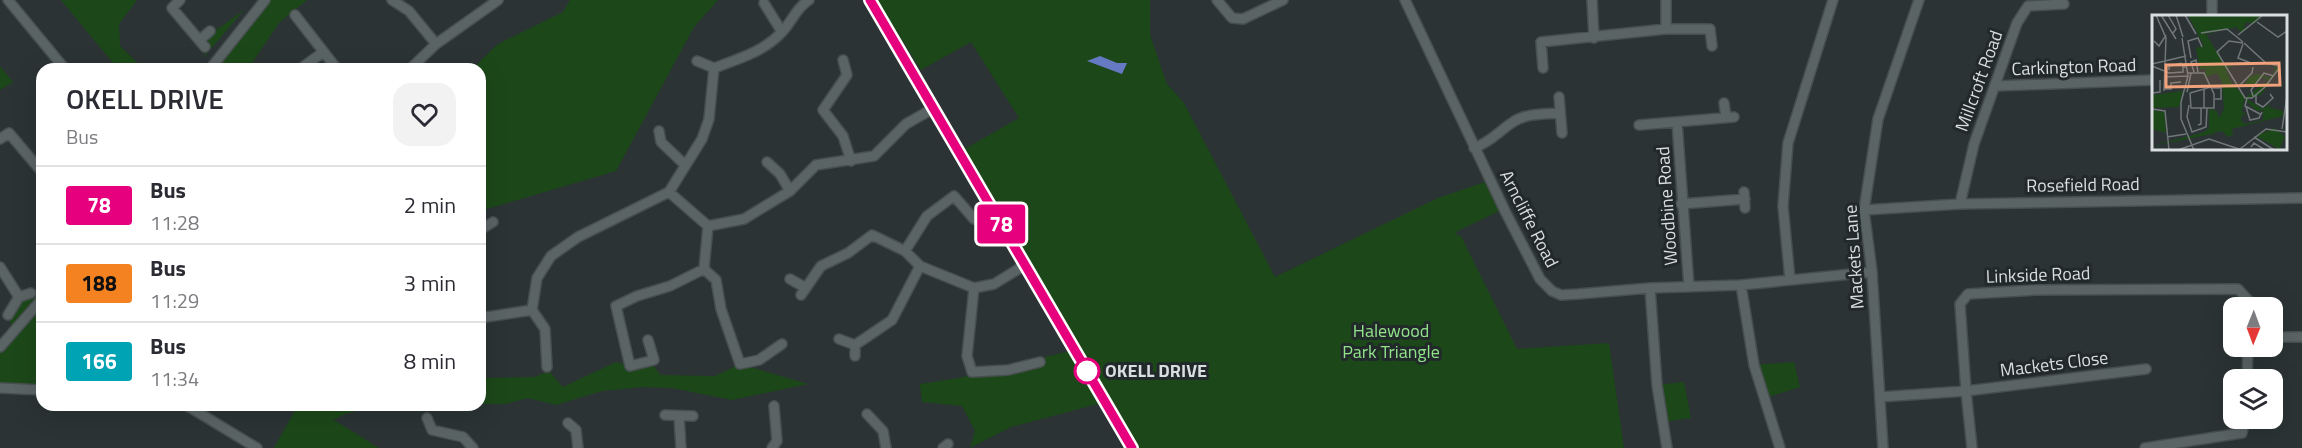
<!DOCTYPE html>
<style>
:root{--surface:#fff;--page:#f2f2f3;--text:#2b2b33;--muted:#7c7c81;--line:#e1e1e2}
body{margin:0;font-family:"Titillium Web",sans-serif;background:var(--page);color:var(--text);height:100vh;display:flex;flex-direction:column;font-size:22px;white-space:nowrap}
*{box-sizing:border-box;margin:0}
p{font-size:20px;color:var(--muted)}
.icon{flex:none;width:33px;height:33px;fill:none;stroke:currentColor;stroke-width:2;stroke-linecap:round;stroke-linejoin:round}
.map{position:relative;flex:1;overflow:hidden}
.sheet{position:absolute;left:36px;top:63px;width:450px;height:348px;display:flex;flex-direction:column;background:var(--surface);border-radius:18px;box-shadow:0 6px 24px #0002}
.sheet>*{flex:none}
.badge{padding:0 12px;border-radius:4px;font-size:21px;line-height:39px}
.needle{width:39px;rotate:181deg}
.controls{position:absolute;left:2223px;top:297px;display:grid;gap:12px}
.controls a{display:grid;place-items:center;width:60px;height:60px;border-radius:12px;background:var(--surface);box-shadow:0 6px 24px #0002;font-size:30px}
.map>.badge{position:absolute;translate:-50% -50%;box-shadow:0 0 0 3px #fff}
.round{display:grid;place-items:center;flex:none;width:63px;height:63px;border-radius:18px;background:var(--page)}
.head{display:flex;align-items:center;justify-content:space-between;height:102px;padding:0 30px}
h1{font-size:28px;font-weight:600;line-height:45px}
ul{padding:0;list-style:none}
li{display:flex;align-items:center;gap:18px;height:78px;padding:0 30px;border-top:2px solid var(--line)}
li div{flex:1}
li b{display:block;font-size:22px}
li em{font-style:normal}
li .badge{min-width:66px;font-weight:700;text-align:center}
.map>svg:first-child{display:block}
.green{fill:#1c4819}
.water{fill:#657ac3}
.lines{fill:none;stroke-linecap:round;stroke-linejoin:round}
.minor-casing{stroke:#474e4f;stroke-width:12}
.minor{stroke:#5b6465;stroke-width:9}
.line-casing{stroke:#fff;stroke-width:14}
.line{stroke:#e6007e;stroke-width:9}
.stop-dot{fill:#fff;stroke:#e6007e;stroke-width:3}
.labels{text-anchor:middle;stroke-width:6;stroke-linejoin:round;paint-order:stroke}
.street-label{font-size:18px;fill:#d9dedf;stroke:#21292a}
.park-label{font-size:18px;fill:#92e38a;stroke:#21292a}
.stop-label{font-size:18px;font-weight:bold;fill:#d9dedf;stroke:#21292a;text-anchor:start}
.inset-road{fill:none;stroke:#717778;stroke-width:1.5}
.view{fill:#f1a17b;fill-opacity:0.15;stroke:#f1a17b;stroke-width:3}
.inset-edge{fill:none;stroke:#d9dedf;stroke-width:3}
</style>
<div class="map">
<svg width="2302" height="448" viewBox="0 0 2302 448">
<rect width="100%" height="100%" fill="#2b3334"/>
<path class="green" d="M61,0H137L119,24L120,46L144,69H118Z
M265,0H307L279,23L248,69H210Z
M570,0H718L694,27L616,171L480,211V69H472L498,44L563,12Z
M877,0H1150V35L1167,84L1184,103L1275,277L1438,198L1485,182L1499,211L1456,232L1457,235L1461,236L1517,349L1609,343L1624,448H1139L965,149L1019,118L971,42L921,70Z
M244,10L204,57L210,31L219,28Z
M0,66L13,82L0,90Z
M31,293L42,296V384L0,388V347L14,333L8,315L19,297Z
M1074,350L1105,402L1011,427L970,448L975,431L962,406L922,402L920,384L959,378Z
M649,361L661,375L715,376L740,364L808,384L732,400L672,388L643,387L602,391L556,405L528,398L505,404H480V378L534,377L549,371L563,387L616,362L630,366Z
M1794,362L1800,387L1765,398L1754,365Z
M1684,382L1691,418L1663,422L1657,385Z
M298,405H376L345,414L334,420L379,448H274Z"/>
<path class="water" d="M1100,56L1117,63H1127L1122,74L1087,61Z"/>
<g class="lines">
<g class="minor-casing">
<path id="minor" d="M8,0L65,69
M180,0L172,8L205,47
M392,0L409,11L436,44
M870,0L1132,448
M1217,0L1232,18L1243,19L1283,0
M1405,0L1505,211L1540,279L1552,291L1561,295L1578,294L1650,288L1741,285L1872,272
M1592,0L1594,38
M764,3L782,32
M295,15L337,69
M2212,16V0
M1666,29V0
M200,40L210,31
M843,60L847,75L823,110L843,136L851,161
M697,61L714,68
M1543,68L1541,42L1666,29H1710L1712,46
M210,69L265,0
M300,69L322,53
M410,69L436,44L498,0
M1996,86L2154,80
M1559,97L1562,133
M1724,103L1726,117
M1677,122L1689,287
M1639,125L1734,117
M659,131L661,142L684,164
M0,139L9,133L42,172
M1474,148C1491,142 1499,131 1513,122C1526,113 1545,114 1560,113
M767,162L780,174L790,191
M669,192L708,226L744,219L790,191L816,165L874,156L906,124L934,108
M1744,192L1745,208
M1681,204L1745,199
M1960,204L1974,144L2017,23L2028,6L2064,4
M1864,210L1960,204L2302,198
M480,230L493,222
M905,251L927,216L954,196L974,219
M0,267L19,297L8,315
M704,269L716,280L721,309L740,364L759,360L782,344
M790,279L806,288
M1790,280L1783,206L1788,143L1833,0
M1741,285L1754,365L1780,448
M974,288L967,356L972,372L1008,370L1040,362
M1650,288L1657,385L1667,448
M801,295L821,266L848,253L872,235L905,251L920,266L974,288L994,284L1025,265
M19,297L31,293
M480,318L532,310
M2272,337H2302
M839,339L855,345
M648,340L654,360L630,366L616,306L637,296L670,286L704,269L708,226
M0,347L42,299
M855,356V345L892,320L920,266
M547,367L545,329L532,310L537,278L551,256L578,237L669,192L702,139L709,119L714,68C738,59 763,52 781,33C792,22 796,8 809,0
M2247,380L2248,346
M0,388L42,390
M1880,397L1966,391L1960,304L1968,294L2036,290L2238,289L2249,301V308
M186,405L257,448
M867,414L883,431L886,448
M665,415L693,416
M679,417L681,448
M427,418L432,430L463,437L473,448
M568,423L576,430L578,448
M772,448L777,441L774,406
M943,448L948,444
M1883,448L1872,272L1864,210L1878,119L1919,0
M1972,448L1966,391L2146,369
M2145,448L2242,433L2245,418"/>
</g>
<use href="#minor" class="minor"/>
</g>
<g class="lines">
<g class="line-casing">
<path id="line" d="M870,0L1132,448"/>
</g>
<use href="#line" class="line"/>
</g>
<circle class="stop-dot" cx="1087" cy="371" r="12"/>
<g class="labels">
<g class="street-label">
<text transform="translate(2074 67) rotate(-2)" y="6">Carkington Road</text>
<text transform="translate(1979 81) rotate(-70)" y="6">Millcroft Road</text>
<text transform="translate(2083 185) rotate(-1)" y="6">Rosefield Road</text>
<text transform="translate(1667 206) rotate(-94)" y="6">Woodbine Road</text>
<text transform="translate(1529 219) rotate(63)" y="6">Arncliffe Road</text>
<text transform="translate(1854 257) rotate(-94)" y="6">Mackets Lane</text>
<text transform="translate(2038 275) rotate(-2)" y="6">Linkside Road</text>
<text transform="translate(2054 364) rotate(-7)" y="6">Mackets Close</text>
</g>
<g class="park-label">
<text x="1391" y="337">Halewood<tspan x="1391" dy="21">Park Triangle</tspan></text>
</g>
<g class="stop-label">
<text x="1105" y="377">OKELL DRIVE</text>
</g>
</g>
<g transform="translate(2152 15)">
<rect width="135" height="135" fill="#2b3334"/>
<path d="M36,0H111L102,9L95,7L91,12L95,14L89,18L85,12L54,19L73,51H82L74,54L78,65L93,83L117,65L109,62L100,73L92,71L97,62L106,59L118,63L124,54L121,52L128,51L109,80L95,84L111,94L120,87L116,92L131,96V101L80,114L81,120L76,122L70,116L61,118L62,124L60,119L0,131L52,117L57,113V94L65,96L67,103L72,94L70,67L65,58L54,62L53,54H48L44,33L52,31ZM92,84L105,96L111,95V105L94,109L89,106L90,100L95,99L90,97ZM31,76L27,92L0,93V80ZM0,95L12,97L14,118L0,114ZM122,113L133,122L127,134L104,121Z" fill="#1c4819" fill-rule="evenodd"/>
<path class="inset-road" d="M4,0L14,23L12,76M9,0L24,24M16,0L24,14L21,18M24,0L31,22M33,0L44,19M105,7L126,22L135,16M49,18L75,14L91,27M86,20L111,0M30,23L36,61L29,87V104L42,135M2,26L7,31L14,20M91,28L77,26L65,37L93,83H100L113,72L128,52M92,28L114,48L128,51M91,29L86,43L99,48M39,43L36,26L46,23L50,32M0,49L34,41M0,51L17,58L31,57V52H35M17,55V51L29,48L31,52M42,57L39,47L44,45L46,57M35,58H52L62,79V93H39L38,78M12,62L36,61M86,72L100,58L101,52M60,73H69V84H63M12,74H19V68L29,67M52,74V93M35,77L39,58M0,78L8,77V65M38,78L59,72M104,80V88L111,92L121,83L118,79M101,81L99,75L112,58L122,61M95,83L93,91L108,99M37,90L35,102L40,117L54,112L55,93M94,92L98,105L107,103L110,97M0,94L13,96L17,135M46,110L49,109V93M130,114L135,81M15,122L34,119M102,122L122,135M99,132L102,128L113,135M88,134L114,114L135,117M26,135L57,124L90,135"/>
<path class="view" d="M127,48L128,70L14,72V50Z"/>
<rect width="135" height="135" class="inset-edge"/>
</g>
</svg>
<div class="controls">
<a><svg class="needle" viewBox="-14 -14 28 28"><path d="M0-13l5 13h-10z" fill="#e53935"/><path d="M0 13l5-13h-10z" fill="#7c7c81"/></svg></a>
<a><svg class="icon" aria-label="layers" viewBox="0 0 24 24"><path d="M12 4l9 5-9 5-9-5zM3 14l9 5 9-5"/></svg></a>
</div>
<b class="badge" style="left:1001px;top:224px;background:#e6007e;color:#fff">78</b>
<section class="sheet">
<div class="head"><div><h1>OKELL DRIVE</h1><p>Bus</p></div><a class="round"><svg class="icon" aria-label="heart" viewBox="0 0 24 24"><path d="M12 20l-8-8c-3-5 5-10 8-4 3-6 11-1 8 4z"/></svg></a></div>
<ul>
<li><span class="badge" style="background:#e6007e;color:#fff">78</span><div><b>Bus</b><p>11:28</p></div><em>2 min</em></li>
<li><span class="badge" style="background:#f58220;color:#111">188</span><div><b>Bus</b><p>11:29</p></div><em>3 min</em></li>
<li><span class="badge" style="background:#00a3b4;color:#fff">166</span><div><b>Bus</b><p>11:34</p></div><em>8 min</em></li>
</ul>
</section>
</div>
